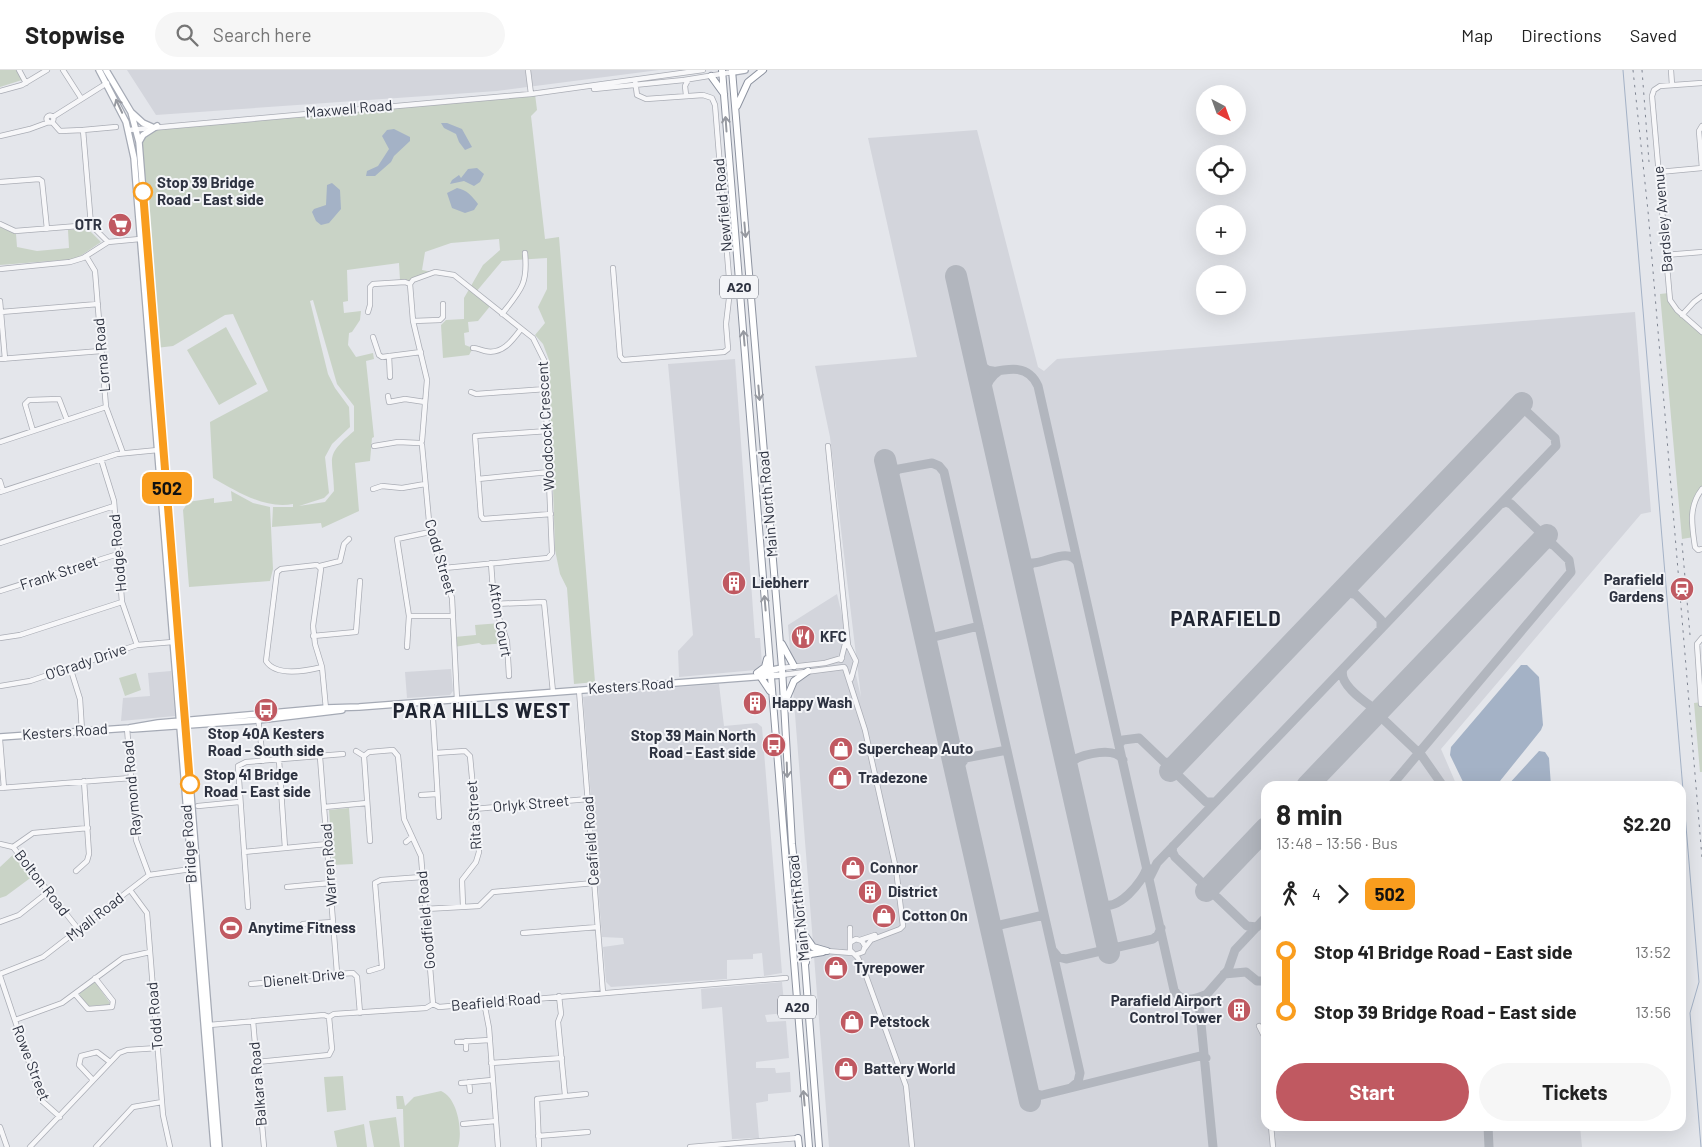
<!DOCTYPE html>
<meta charset="utf-8">
<style>
:root{--surface:#fff;--page:#f6f6f6;--text:#222;--muted:#767676;--line:#e0e0e0;--accent:#c05961}
body{margin:0;font-family:Barlow,sans-serif;background:var(--page);color:var(--text);height:100vh;display:flex;flex-direction:column;font-size:19px;white-space:nowrap}
*{box-sizing:border-box;margin:0}
p{font-size:16px;color:var(--muted)}
.icon{flex:none;width:28px;height:28px;fill:none;stroke:currentColor;stroke-width:2;stroke-linecap:round;stroke-linejoin:round}
.map{position:relative;flex:1;overflow:hidden}
.details{position:absolute;left:1261px;top:711px;width:425px;height:350px;display:flex;flex-direction:column;background:var(--surface);border-radius:15px;box-shadow:0 5px 20px #0002}
.details>*{flex:none}
.badge{padding:0 10px;border-radius:8px;font-size:18px;line-height:32px}
.needle{width:32px;rotate:139deg}
.controls{position:absolute;left:1196px;top:15px;display:grid;gap:10px}
.controls a{display:grid;place-items:center;width:50px;height:50px;border-radius:50%;background:var(--surface);box-shadow:0 5px 20px #0002;font-size:25px}
.map>.badge{position:absolute;translate:-50% -50%;box-shadow:0 0 0 2px #fff}
.legs{display:flex;align-items:center;gap:8px;height:55px;padding:0 15px;font-size:16px}
.legs p{margin-inline-start:auto}
.summary{display:flex;align-items:center;justify-content:space-between;height:85px;padding:0 15px}
h1{font-size:28px;font-weight:700;line-height:38px}
.primary-button{display:flex;gap:10px;margin-top:auto;padding:10px 15px}
.primary-button a{flex:1;height:58px;border-radius:30px;background:var(--accent);color:#fff;font-size:20px;font-weight:700;line-height:58px;text-align:center}
.primary-button a+a{background:var(--page);color:var(--text)}
ul{padding:0 15px;list-style:none}
li{display:flex;align-items:center;gap:18px;height:60px;font-size:19px}
li i{display:grid;place-items:center;width:8px;height:100%;margin:0 6px;background:currentColor}
li i::after{content:'';width:12px;height:12px;margin:-6px;border:4px solid;border-radius:50%;background:var(--surface)}
li p{margin-inline-start:auto}
li:first-child i{background:linear-gradient(#0000 50%,currentColor 0)}
li:last-child i{background:linear-gradient(currentColor 50%,#0000 0)}
header{display:flex;align-items:center;gap:30px;box-sizing:border-box;height:70px;padding:0 25px;background:var(--surface);border-bottom:1px solid var(--line)}
header strong{font-size:24px}
nav{display:flex;gap:28px;margin-inline-start:auto;font-size:18px}
.search{width:350px;height:45px;background:var(--page);display:flex;align-items:center;gap:12px;box-sizing:border-box;padding:0 18px;border-radius:28px;color:var(--muted);font-size:19px}
.map>svg:first-child{display:block}
.built{fill:#d3d5dc}
.green{fill:#c9d3c6;fill-rule:evenodd}
.water{fill:#a4b2c6}
.lines{fill:none;stroke-linecap:round;stroke-linejoin:round}
.stream{stroke:#a4b2c6;stroke-width:1}
.taxiway{stroke:#b2b6be;stroke-width:9}
.runway{stroke:#b2b6be;stroke-width:22}
.minor-casing{stroke:#aaadb5;stroke-width:6}
.major-casing{stroke:#a5aab5;stroke-width:8}
.highway-casing{stroke:#8d93a0;stroke-width:8}
.minor{stroke:#f7f7f9;stroke-width:4.5}
.major{stroke:#fff;stroke-width:5.5}
.highway{stroke:#fff;stroke-width:6}
.rail{stroke:#7f8592;stroke-width:1;stroke-dasharray:2.5 5;stroke-linecap:butt}
.oneway{stroke:#9699a0}
.line-1-casing{stroke:#fff;stroke-width:11}
.line-1{stroke:#f99d1e;stroke-width:8}
.stop-1-dot{fill:#fff;stroke:#f99d1e;stroke-width:2.5}
.labels{text-anchor:middle;stroke-width:4;stroke-linejoin:round;paint-order:stroke}
.shield{fill:#f4f5f8;stroke:#696d78;stroke-width:1}
.shield-label{font-size:14px;font-weight:bold;fill:#2e3341}
.street-label{font-size:15px;fill:#2e3341;stroke:#f4f5f8}
.stop-label{font-size:15px;font-weight:bold;fill:#2e3341;stroke:#f4f5f8;text-anchor:start}
.poi-label{font-size:15px;font-weight:bold;fill:#2e3341;stroke:#f4f5f8;text-anchor:start}
.district-label{font-size:20px;font-weight:bold;letter-spacing:1px;fill:#202532;stroke:#f4f5f8}
</style>
<header>
<strong>Stopwise</strong>
<div class="search"><svg class="icon" aria-label="search" viewBox="0 0 24 24"><circle cx="10" cy="10" r="6"/><path d="M15 15l6 6"/></svg>Search here</div>
<nav><a>Map</a><a>Directions</a><a>Saved</a></nav>
</header>
<div class="map">
<svg width="1702" height="1077" viewBox="0 0 1702 1077">
<rect width="100%" height="100%" fill="#e4e6eb"/>
<path class="built" d="M127,0H659L497,21L156,45Z
M977,60L1038,297L1044,301L1057,289L1635,242L1651,442L1641,444L1441,679L1457,716H1266V1056H1580L1582,1077H829L788,555L837,524L861,627L830,367L815,296L917,287L868,68Z
M735,289L755,568H760L762,594L756,600L679,607L678,581L693,565L668,294Z
M451,599L453,621L450,625L407,628L405,602Z
M171,601L175,646L121,651L123,628L150,626L148,603Z
M719,614L724,656L757,653L762,657L782,903L764,906L762,883L753,884V889L727,890V909L611,917L606,912L603,877L624,874L623,868L602,867L583,627L614,622Z
M782,912L785,943L765,945L767,952L786,951L789,988L756,992V998H775L776,1003L790,1002L791,1022L768,1024V1031L756,1033L759,1068L732,1069L722,937L702,939L701,919Z"/>
<path class="green" d="M0,0H17L22,10L0,17Z
M535,24L537,40L531,46L545,169L559,167L595,612L574,614L567,518L560,504L555,480L549,290L543,274L535,265L545,253L538,237L547,219V188L502,191L476,222L491,235L478,251L468,252L469,262L464,263L465,275L473,278L469,285L443,288L441,255L446,250L464,249V228L483,195L500,180L499,169L451,173L425,182L422,200L432,202L409,211L400,210L399,193L347,200L348,231L343,232L344,243L361,241L360,250L352,262L349,263L348,275L356,287L373,283L374,289L366,291L374,367L372,368L370,391L355,393L359,441L322,458L321,453L272,457L273,437H293V434C264,439 238,422 213,408L210,352L268,321L233,244L225,245L173,276L156,278L138,64L141,61ZM313,230L337,314L354,336V361C324,387 333,385 334,421L325,432L299,436L324,428L329,423L325,387L332,374L350,357L349,337L335,318L328,304L310,231Z
M0,157L16,164L17,177L37,181L69,178L68,160L88,159L101,172L76,189L0,195Z
M1669,223L1673,235L1702,262V419L1693,435L1694,467L1682,469L1660,224Z
M226,257L257,314L219,335L187,280Z
M231,421L253,433L270,437L273,499L270,511L189,517L183,440L188,432L214,428V433L232,431Z
M501,553L507,573L482,575L479,573L454,577V567L476,565L475,555Z
M136,603L141,620L125,626L119,608Z
M1702,632V702H1700L1694,633Z
M349,738L353,794L333,795L329,740Z
M15,783L33,806L6,826L0,828V797Z
M95,912L110,933L108,935L88,936L79,924Z
M343,1006L346,1040L327,1042L324,1007Z
M441,1021C458,1028 463,1062 458,1077H404L403,1039H397L396,1026H403L405,1036L414,1027Z
M396,1047L400,1077H374L369,1051Z
M364,1054L367,1077H337L334,1061Z"/>
<path class="water" d="M441,53H447L462,59L472,77L465,80L459,72L456,64L444,58Z
M394,59L410,67V71L394,86L391,92L375,106H366L367,101L378,96L389,79L382,66L387,60Z
M477,98L484,104L480,112L474,116L464,111L450,114L452,110L459,105L461,108L468,99Z
M332,113L340,120L341,139L329,153L321,155L316,151L312,142L314,139L326,135L327,115Z
M457,118C467,120 472,126 478,134L474,140L465,143L452,138L447,123Z
M1521,595H1527L1539,607L1543,655L1541,660L1496,716H1465L1450,685L1451,677Z
M1539,681L1545,682L1549,688L1551,716H1507Z"/>
<g class="lines">
<path class="stream" d="M1623,0L1699,912L1690,943L1701,1077"/>
<path class="taxiway" d="M967,255C971,272 971,299 993,301
M987,303C1007,299 1028,293 1038,316L1174,920C1181,933 1193,930 1205,925
M991,361C987,340 977,315 999,301
M888,401L932,393L939,396L944,402L1080,1003L1078,1012L1072,1017
M895,434C893,422 885,406 899,399
M1011,450C1014,461 1015,479 1021,488C1033,505 1066,472 1078,493
M1526,487C1534,479 1541,468 1553,475
M1364,499L1352,512L1351,520L1381,550V559
M1328,536C1336,529 1342,518 1353,524
M1032,541C1029,527 1017,501 1033,493
M926,569L979,556
M1343,599C1338,613 1362,630 1372,637H1381L1395,624
M1055,645C1059,659 1059,686 1076,689
M1358,662L1373,649H1383L1422,686L1443,716
M948,666L952,683L960,689L1007,680
M1119,674L1123,670L1139,668L1206,732H1215
M1165,692L1175,694L1187,683
M1391,716L1571,502L1569,490L1511,434L1506,432L1501,434
M959,718L957,699L965,689
M1076,736L1068,699L1071,691C1084,684 1115,676 1123,690
M1173,776L1172,781L1175,787L1247,856L1257,857
M1089,795C1092,805 1093,826 1101,833C1116,844 1144,811 1147,797
M1150,807L1157,793L1556,376L1555,368L1525,340H1517L1505,351
M1215,825L1213,815L1223,803
M1099,840C1102,853 1103,873 1118,877
M991,857L1044,845
M1053,881L1058,887L1066,889L1153,869L1158,865L1161,858
M1224,904L1246,902L1257,911H1266
M1027,1017L1033,1023L1041,1025
M1030,1028L1200,986L1206,988
M1488,1056L1489,1077
M1213,1077L1199,933L1228,900L1235,880L1266,847"/>
<path class="runway" d="M956,206L1109,883
M885,390L1030,1031
M1170,701L1522,333
M1307,716L1547,465
M1206,821L1266,758"/>
<g class="minor-casing">
<path id="minor" d="M19,0L26,13
M63,0L81,28
M528,0L531,24
M1671,0L1672,15
M1702,13L1660,16L1654,20L1652,26L1670,230L1677,240L1702,262
M594,19L684,10L733,2
M0,21L22,15L47,0
M686,25L685,16L688,10
M46.5 49a3.5 3.5 0 1 1 7 0a3.5 3.5 0 1 1-7 0Z
M53,47L107,13
M52,52L60,61L83,60L91,155L108,172
M83,60L116,57
M129,60L531,24L703,0
M0,66L30,59L49,52
M1702,98L1699,61L1702,56
M1659,102L1702,98
M0,112L39,109L42,111L47,159
M0,154L15,161L91,155
M1665,185L1702,182
M86,186L95,201L106,337L123,383
M613,198L620,286L623,290L724,282L728,279L726,254L730,220L715,35L712,28L703,25L646,29L637,25L635,10
M0,199L70,192L83,188L108,172L140,169
M410,214L413,210L435,202L454,205L533,268L544,290L552,483L548,488L444,498
M410,214L413,251L427,310L422,371
M0,231L5,289
M1,242L98,234
M368,242L370,235V217L373,214L405,212L410,214
M502,244C521,220 528,214 525,183
M1682,245L1694,232L1702,226
M413,251L440,250L443,247V234
M373,267L379,285L382,287L421,282
M473,278C478,278 480,280 485,281C502,285 512,271 521,259
M389,286L390,307
M0,289L101,281
M471,322L476,324L546,319
M388,326L389,332L405,329L425,332
M33,361L25,334L29,330L59,329L67,350
M548,361L475,366L481,446L483,449L551,444
M0,372L106,337
M422,375L430,462L452,528L457,630
M374,376L398,372L419,373
M828,376L848,575L856,591L851,609
M101,389L114,431L122,532L137,575
M478,409L549,402
M0,411L3,421
M373,419L382,416L402,418L425,414
M1702,419C1688,437 1692,456 1695,477L1698,480L1702,479
M0,422L117,384L158,380
M0,473L114,436
M491,493L494,534L507,571L509,606
M320,496L340,491L344,474L349,469
M0,521L118,484
M494,534L544,532L553,622
M409,546H453
M313,566L356,562L360,511
M0,568L20,565L122,532
M407,577L409,546L397,469L430,462
M841,590L845,574
M70,597L80,629L82,661
M322,597C306,601 276,607 266,591L277,502L281,499L317,495L321,499L313,556L315,574L322,597L326,639
M782,598L825,593L842,588
M845,598L865,660L896,799L903,856L900,859L871,870L865,878
M782,605L844,597
M0,616L30,611L137,575L173,572
M579,620L603,923
M432,632L439,747
M1701,634L1697,574L1702,568
M258,647L263,691
M127,658L136,770L149,805
M0,670L4,718
M356,681L364,686
M435,683L465,681L470,686L479,782L476,792L462,810L463,836
M364,686L369,682L393,680L398,686L404,749L421,786L433,934
M364,686L370,771
M320,687L337,903
M279,690L285,778
M0,718L131,708
M421,725L437,724
M198,736L239,732
M324,737L367,733
M474,739L588,729
M406,772L412,767
M0,774L13,777L79,860
M13,777L33,763L88,758
M244,782L327,774
M76,801L87,791L89,784L84,711
M287,817L330,813
M130,820L147,843L163,1045L170,1077
M248,837L238,696L246,692L343,684
M425,839L479,836L493,822L594,813
M0,852L19,845L48,822
M850,858V880L855,885L863,882L865,876L862,871L856,869L851,872
M298,860L303,854L333,852
M523,863L598,857
M860,870L875,865
M827,881L852,883
M854,884L858,888L865,903L906,1016L912,1077
M369,901L382,897L375,813L381,810L422,807
M0,904L43,887L149,805L191,799
M0,906L42,1031L60,1047
M251,914L295,910L309,906L353,903L357,907L360,943
M75,924L88,939L112,937L113,931L95,908
M559,926L561,944L558,952L565,1025
M484,932L489,958L498,1077
M15,950L62,933L123,888L150,882
M253,951L264,1077
M209,955L324,945L329,947L334,944L426,938L433,934L439,937L786,908
M1259,956L1264,966L1266,992
M466,971V979
M457,972L489,970
M257,992L329,985L332,979L329,947
M491,993L562,988
M93,1010L79,995L81,986L97,982L110,992
M469,1012L470,1021
M461,1013L492,1010
M463,1054L496,1051
M1271,1056L1273,1077
M0,1057L7,1077
M538,1066L588,1062
M30,1077L119,983L127,980L158,978
M96,1077L133,1037L162,1032
M539,1077L537,1029L586,1024
M690,1077L798,1068"/>
</g>
<g class="major-casing">
<path id="major" d="M99,0L126,52L134,88L214,1077
M106,0L131,42L139,72L219,1077
M733,2L745,0
M131,42L143,53L152,57
M139,72L143,65L157,56
M758,603L782,598
M132,659L259,650L342,640
M0,667L129,658L158,653L326,638L359,637L782,605"/>
</g>
<g class="highway-casing">
<path id="highway" d="M722,0L809,1077
M732,0L782,598L792,774L805,895L819,1077
M711,6L724,24
M737,36L748,12L763,0
M782,574L794,596
M757,603L765,597L767,589
M760,606L770,621
M786,630L794,611L808,601
M804,864L813,877L827,881
M806,892V888L811,884L823,882
M798,1068L799,1077"/>
</g>
<use href="#minor" class="minor"/>
<use href="#major" class="major"/>
<use href="#highway" class="highway"/>
<path class="rail" d="M1633,0L1648,141L1702,788
M1642,0L1649,92
M1682,473L1690,565"/>
</g>
<defs><path id="oneway-shaft" d="M-6 0H5M1.5-3L5.5 0L1.5 3" fill="none" stroke-width="1.6" stroke-linecap="round" stroke-linejoin="round" transform="scale(1.25)"/></defs>
<g class="oneway">
<use href="#oneway-shaft" transform="translate(119 36) rotate(-115)"/>
<use href="#oneway-shaft" transform="translate(726 54) rotate(-94)"/>
<use href="#oneway-shaft" transform="translate(745 160) rotate(85)"/>
<use href="#oneway-shaft" transform="translate(744 268) rotate(-95)"/>
<use href="#oneway-shaft" transform="translate(759 323) rotate(85)"/>
<use href="#oneway-shaft" transform="translate(765 533) rotate(-95)"/>
<use href="#oneway-shaft" transform="translate(787 700) rotate(88)"/>
<use href="#oneway-shaft" transform="translate(804 1028) rotate(-95)"/>
</g>
<g class="lines">
<g class="line-1-casing">
<path id="line-1" d="M143,122L190,714"/>
</g>
<use href="#line-1" class="line-1"/>
</g>
<defs>
<g id="supermarket-disc" transform="scale(1.25)"><circle r="9.5" fill="#c05961" stroke="#f4f5f8"/><path d="M-6-5.5h2.5l.6 2H6L4.5 2H-2.5L-4.4-4H-6ZM-1.5 3.2a1.3 1.3 0 1 0 .1 0ZM3 3.2a1.3 1.3 0 1 0 .1 0Z" fill="#fff"/></g>
<g id="building-disc" transform="scale(1.25)"><circle r="9.5" fill="#c05961" stroke="#f4f5f8"/><path d="M-4-6H4V6H1V3H-1V6H-4ZM-2.5-4.3h1.7v1.8h-1.7ZM.8-4.3h1.7v1.8H.8ZM-2.5-1h1.7V.8h-1.7ZM.8-1h1.7V.8H.8Z" fill="#fff"/></g>
<g id="station-disc" transform="scale(1.25)"><circle r="9.5" fill="#c05961" stroke="#f4f5f8"/><path d="M-3-6H3Q5-6 5-4V2Q5 4 3 4L4.5 6H3L1.5 4h-3L-3 6H-4.5L-3 4Q-5 4-5 2V-4Q-5-6-3-6ZM-3.5-4v3h7v-3ZM-3.5 1v1.5H-2V1ZM2 1v1.5H3.5V1Z" fill="#fff"/></g>
<g id="restaurant-disc" transform="scale(1.25)"><circle r="9.5" fill="#c05961" stroke="#f4f5f8"/><path d="M-5-6h1v4h1v-4h1v4h1v-4h1v5L-1.5 .5V6h-2V.5L-5-1ZM5-6V6H3V1.5H1.5Q1.5-4 5-6Z" fill="#fff"/></g>
<g id="bus-disc" transform="scale(1.25)"><circle r="9.5" fill="#c05961" stroke="#f4f5f8"/><path d="M-5-6H5V4H4V6H2V4H-2V6H-4V4H-5ZM-3.5-4V0h7V-4ZM-3.5 1.2v1.5H-2V1.2ZM2 1.2v1.5H3.5V1.2Z" fill="#fff"/></g>
<g id="shop-disc" transform="scale(1.25)"><circle r="9.5" fill="#c05961" stroke="#f4f5f8"/><path d="M-5-2.5h2.3a2.7 3.5 0 0 1 5.4 0H5L5.5 6h-11ZM-1.5-2.5h3a1.5 2.3 0 0 0-3 0Z" fill="#fff"/></g>
<g id="stadium-disc" transform="scale(1.25)"><circle r="9.5" fill="#c05961" stroke="#f4f5f8"/><path d="M0-5a6.5 5 0 1 0 0 10a6.5 5 0 1 0 0-10ZM-3.5-1.8h7v3.6h-7Z" fill="#fff"/></g>
</defs>
<g fill-rule="evenodd">
<use href="#supermarket-disc" x="120" y="155"/>
<use href="#building-disc" x="734" y="513"/>
<use href="#station-disc" x="1682" y="519"/>
<use href="#restaurant-disc" x="803" y="567"/>
<use href="#building-disc" x="755" y="633"/>
<use href="#bus-disc" x="266" y="640"/>
<use href="#bus-disc" x="774" y="675"/>
<use href="#shop-disc" x="841" y="679"/>
<use href="#shop-disc" x="840" y="708"/>
<use href="#shop-disc" x="853" y="798"/>
<use href="#building-disc" x="870" y="822"/>
<use href="#shop-disc" x="884" y="846"/>
<use href="#stadium-disc" x="231" y="858"/>
<use href="#shop-disc" x="836" y="898"/>
<use href="#building-disc" x="1239" y="940"/>
<use href="#shop-disc" x="852" y="952"/>
<use href="#shop-disc" x="846" y="999"/>
</g>
<g class="stop-1-dot">
<circle cx="143" cy="122" r="9"/>
<circle cx="190" cy="714" r="9"/>
</g>
<g class="labels">
<g class="shield">
<rect x="720" y="205.5" width="38" height="23" rx="4"/>
<rect x="778" y="925.5" width="38" height="23" rx="4"/>
</g>
<g class="shield-label">
<text x="739" y="222">A20</text>
<text x="797" y="942">A20</text>
</g>
<g class="street-label">
<text transform="translate(349 39) rotate(-5)" y="5">Maxwell Road</text>
<text transform="translate(723 135) rotate(-95)" y="5">Newfield Road</text>
<text transform="translate(1663 149) rotate(-95)" y="5">Bardsley Avenue</text>
<text transform="translate(102 285) rotate(-95)" y="5">Lorna Road</text>
<text transform="translate(546 356) rotate(-93)" y="5">Woodcock Crescent</text>
<text transform="translate(768 434) rotate(-95)" y="5">Main North Road</text>
<text transform="translate(118 483) rotate(-95)" y="5">Hodge Road</text>
<text transform="translate(440 487) rotate(74)" y="5">Codd Street</text>
<text transform="translate(59 503) rotate(-18)" y="5">Frank Street</text>
<text transform="translate(500 550) rotate(80)" y="5">Afton Court</text>
<text transform="translate(86 592) rotate(-19)" y="5">O'Grady Drive</text>
<text transform="translate(631 616) rotate(-4)" y="5">Kesters Road</text>
<text transform="translate(65 662) rotate(-4)" y="5">Kesters Road</text>
<text transform="translate(132 718) rotate(-95)" y="5">Raymond Road</text>
<text transform="translate(531 734) rotate(-5)" y="5">Orlyk Street</text>
<text transform="translate(474 745) rotate(-94)" y="5">Rita Street</text>
<text transform="translate(591 771) rotate(-94)" y="5">Ceafield Road</text>
<text transform="translate(189 774) rotate(-94)" y="5">Bridge Road</text>
<text transform="translate(329 795) rotate(-94)" y="5">Warren Road</text>
<text transform="translate(42 813) rotate(52)" y="5">Bolton Road</text>
<text transform="translate(799 838) rotate(-96)" y="5">Main North Road</text>
<text transform="translate(95 847) rotate(-38)" y="5">Myall Road</text>
<text transform="translate(426 850) rotate(-95)" y="5">Goodfield Road</text>
<text transform="translate(304 908) rotate(-6)" y="5">Dienelt Drive</text>
<text transform="translate(496 932) rotate(-5)" y="5">Beafield Road</text>
<text transform="translate(155 946) rotate(-95)" y="5">Todd Road</text>
<text transform="translate(31 993) rotate(69)" y="5">Rowe Street</text>
<text transform="translate(258 1014) rotate(-95)" y="5">Balkara Road</text>
</g>
<g class="stop-label">
<text x="157" y="118">Stop 39 Bridge<tspan x="157" dy="17">Road - East side</tspan></text>
<text x="204" y="710">Stop 41 Bridge<tspan x="204" dy="17">Road - East side</tspan></text>
</g>
<g class="poi-label">
<text x="102" y="160" text-anchor="end">OTR</text>
<text x="1664" y="515" text-anchor="end">Parafield<tspan x="1664" dy="17">Gardens</tspan></text>
<text x="752" y="518">Liebherr</text>
<text x="820" y="572">KFC</text>
<text x="772" y="638">Happy Wash</text>
<text x="266" y="669" text-anchor="middle">Stop 40A Kesters<tspan x="266" dy="17">Road - South side</tspan></text>
<text x="756" y="671" text-anchor="end">Stop 39 Main North<tspan x="756" dy="17">Road - East side</tspan></text>
<text x="858" y="684">Supercheap Auto</text>
<text x="858" y="713">Tradezone</text>
<text x="870" y="803">Connor</text>
<text x="888" y="827">District</text>
<text x="902" y="851">Cotton On</text>
<text x="248" y="863">Anytime Fitness</text>
<text x="854" y="903">Tyrepower</text>
<text x="1222" y="936" text-anchor="end">Parafield Airport<tspan x="1222" dy="17">Control Tower</tspan></text>
<text x="870" y="957">Petstock</text>
<text x="864" y="1004">Battery World</text>
</g>
<g class="district-label">
<text x="1226" y="556">PARAFIELD</text>
<text x="482" y="648">PARA HILLS WEST</text>
</g>
</g>
</svg>
<div class="controls">
<a><svg class="needle" viewBox="-14 -14 28 28"><path d="M0-13l5 13h-10z" fill="#e53935"/><path d="M0 13l5-13h-10z" fill="#767676"/></svg></a>
<a><svg class="icon" aria-label="locate" viewBox="0 0 24 24"><circle cx="12" cy="12" r="6"/><path d="M12 2v4M12 18v4M2 12h4M18 12h4"/></svg></a>
<a>+</a>
<a>−</a>
</div>
<b class="badge" style="left:167px;top:418px;background:#f99d1e;color:#111">502</b>
<section class="details">
<div class="summary"><div><h1>8 min</h1><p>13:48 – 13:56 · Bus</p></div><b>$2.20</b></div>
<div class="legs"><svg class="icon" aria-label="walk" viewBox="0 0 24 24"><circle cx="13" cy="4" r="2"/><path d="M13 8l-2 6 4 7M11 14l-3 7M7 12l3-4h3l4 4"/></svg>4<svg class="icon" aria-label="forward" viewBox="0 0 24 24"><path d="M9 5l7 7-7 7"/></svg><b class="badge" style="background:#f99d1e;color:#111">502</b></div>
<ul>
<li><i style="color:#f99d1e"></i><b>Stop 41 Bridge Road - East side</b><p>13:52</p></li>
<li><i style="color:#f99d1e"></i><b>Stop 39 Bridge Road - East side</b><p>13:56</p></li>
</ul>
<div class="primary-button"><a>Start</a><a>Tickets</a></div>
</section>
</div>
